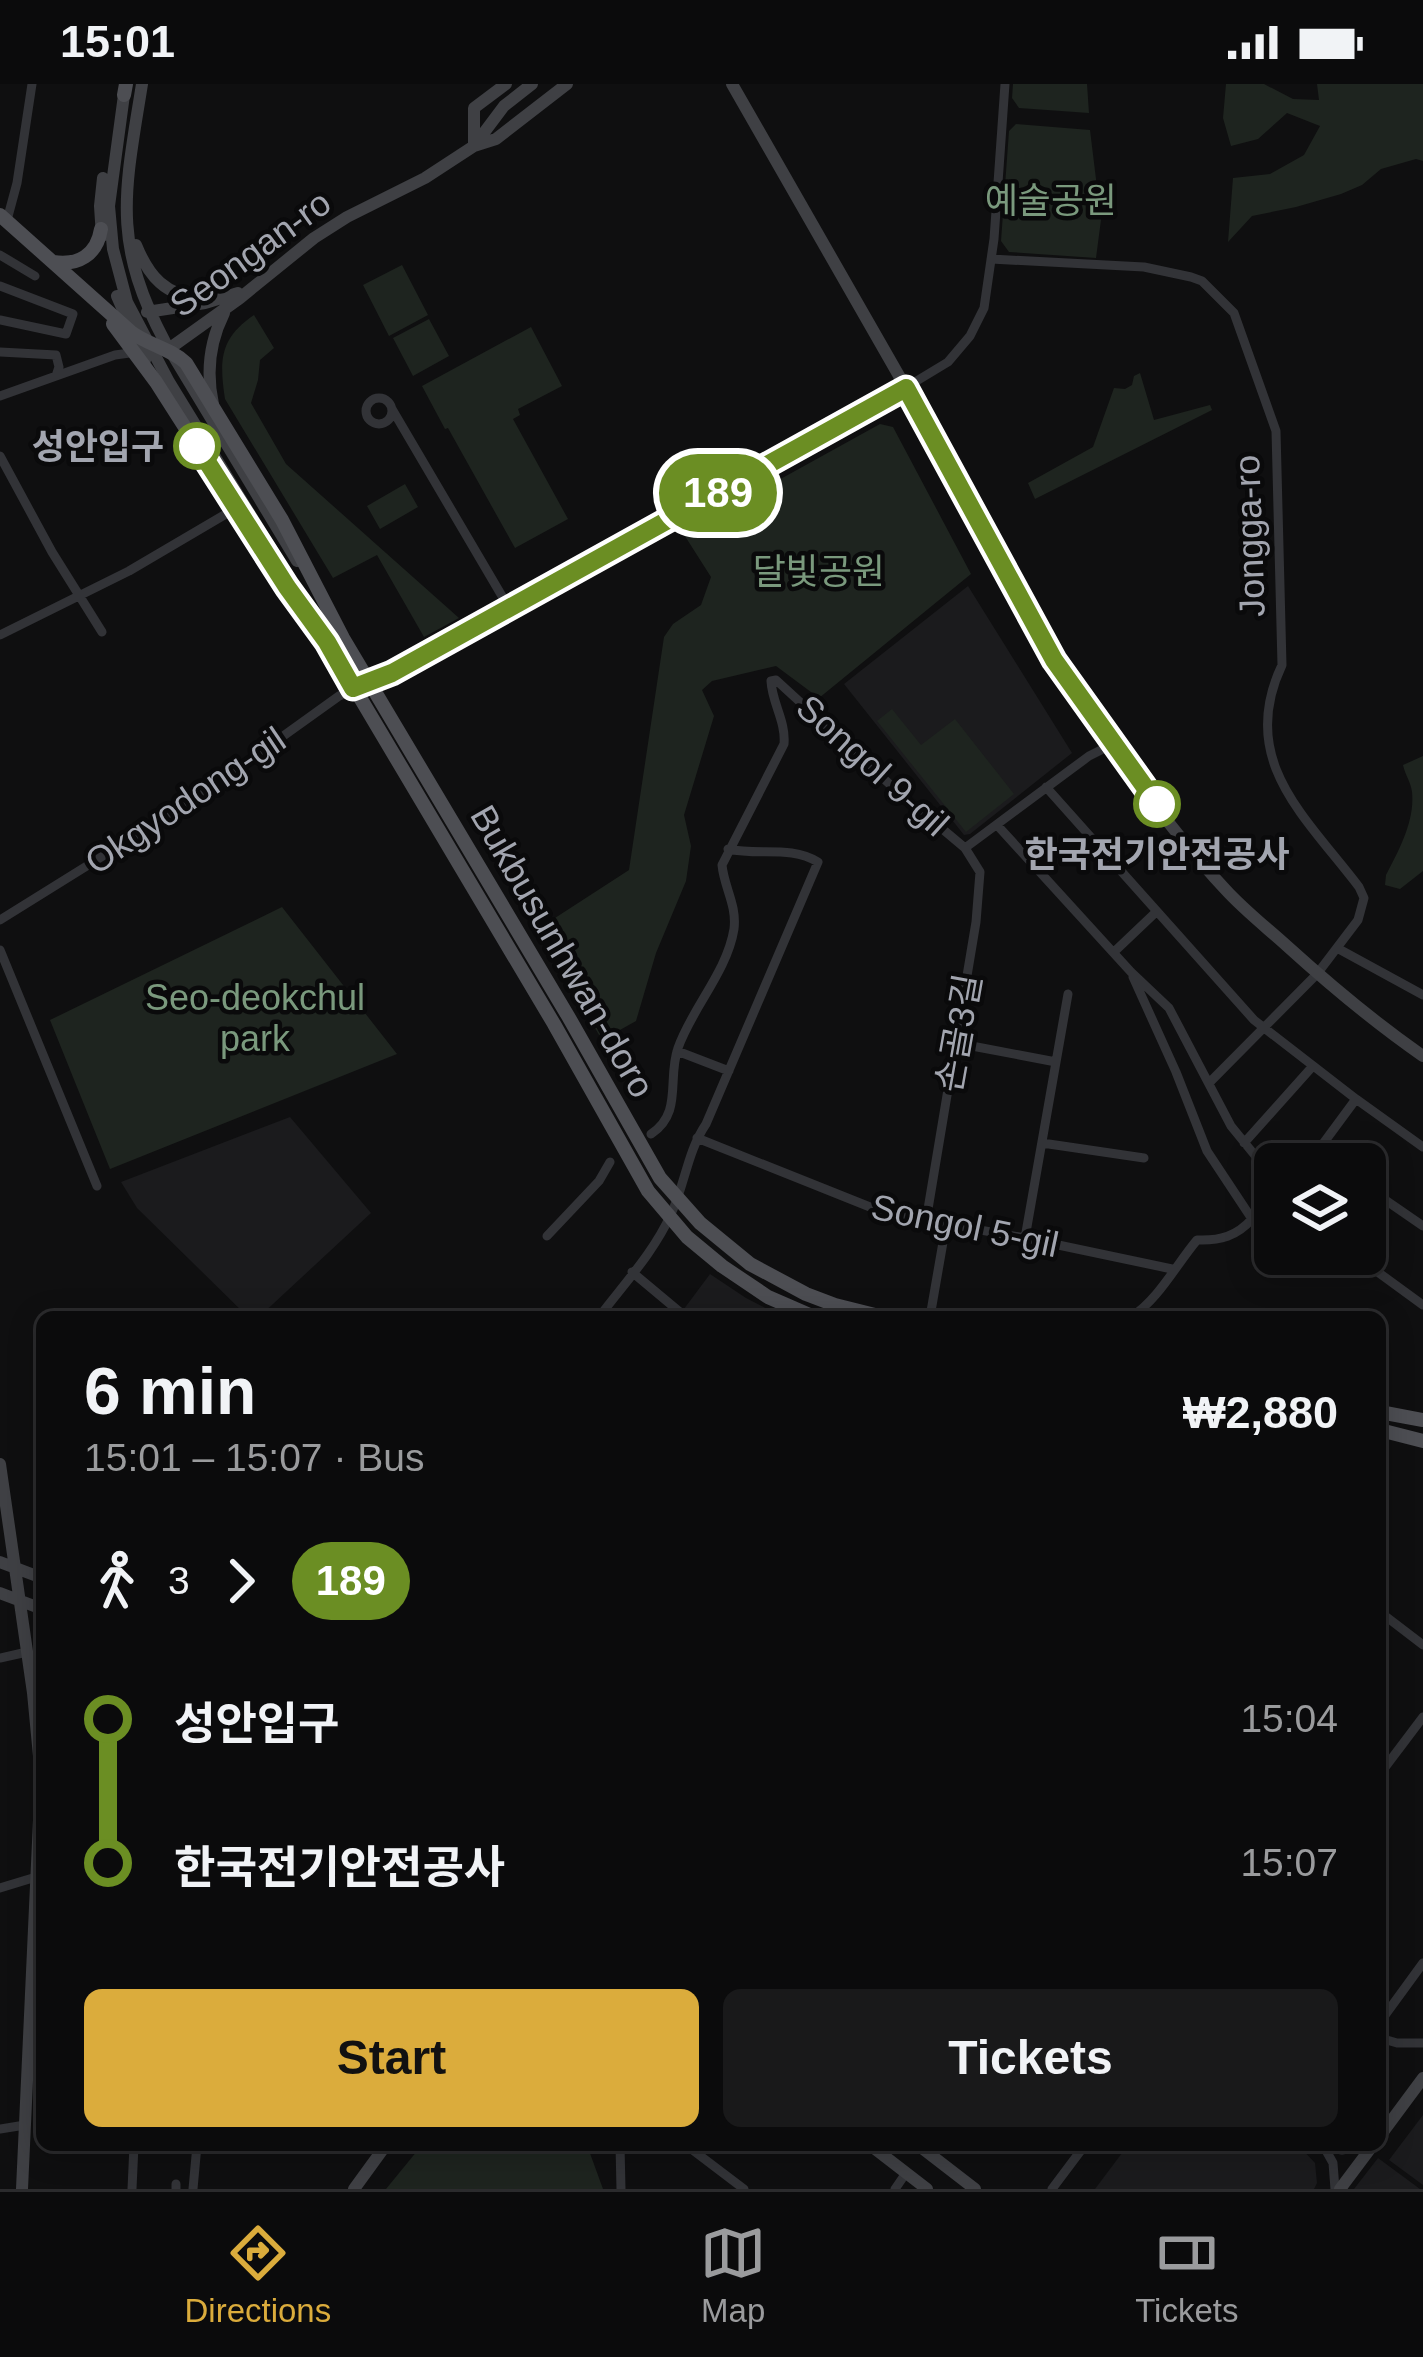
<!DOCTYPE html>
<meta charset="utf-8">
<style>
:root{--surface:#0b0b0c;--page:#19191a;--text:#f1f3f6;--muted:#9a9b9d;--line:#2b2b2d;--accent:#dbac3c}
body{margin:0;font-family:Arial,"Noto Sans KR",sans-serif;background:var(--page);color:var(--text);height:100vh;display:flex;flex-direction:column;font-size:45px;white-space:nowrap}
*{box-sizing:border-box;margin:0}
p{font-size:39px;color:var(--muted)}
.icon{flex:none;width:66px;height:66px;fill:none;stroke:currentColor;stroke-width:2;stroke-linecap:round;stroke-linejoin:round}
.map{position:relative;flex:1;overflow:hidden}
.drawer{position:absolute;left:36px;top:1227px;width:1350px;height:840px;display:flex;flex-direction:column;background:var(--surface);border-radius:18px;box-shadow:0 6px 30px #0003,0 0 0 3px var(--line)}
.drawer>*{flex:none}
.badge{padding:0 24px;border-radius:39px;font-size:42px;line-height:78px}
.fabs{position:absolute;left:1254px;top:1059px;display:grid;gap:24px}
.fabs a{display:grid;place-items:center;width:132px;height:132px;border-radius:18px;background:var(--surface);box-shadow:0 6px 30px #0003,0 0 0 3px var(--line);font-size:60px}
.map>.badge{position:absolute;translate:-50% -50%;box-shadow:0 0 0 6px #fff}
.legs{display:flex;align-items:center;gap:18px;height:132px;padding:0 48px;font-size:39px}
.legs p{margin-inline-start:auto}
.overview{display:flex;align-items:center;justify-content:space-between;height:204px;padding:0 48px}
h1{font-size:66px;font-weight:700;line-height:90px}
.primary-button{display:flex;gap:24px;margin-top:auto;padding:24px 48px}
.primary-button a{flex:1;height:138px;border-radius:18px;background:var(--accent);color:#111;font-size:48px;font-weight:700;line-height:138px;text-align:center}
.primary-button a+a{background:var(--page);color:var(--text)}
ul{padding:0 48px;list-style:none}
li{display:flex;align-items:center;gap:42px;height:144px;font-size:45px}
li i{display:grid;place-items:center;width:18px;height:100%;margin:0 15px;background:currentColor}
li i::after{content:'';width:30px;height:30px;margin:-15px;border:9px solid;border-radius:50%;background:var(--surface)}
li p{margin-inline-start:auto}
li:first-child i{background:linear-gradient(#0000 50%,currentColor 0)}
li:last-child i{background:linear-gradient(currentColor 50%,#0000 0)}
.status{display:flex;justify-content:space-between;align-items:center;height:84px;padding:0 60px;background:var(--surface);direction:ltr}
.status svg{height:33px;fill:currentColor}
.menu{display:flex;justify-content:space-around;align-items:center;height:168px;border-top:3px solid var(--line);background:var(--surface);font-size:33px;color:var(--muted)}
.menu a{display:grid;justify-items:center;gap:6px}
.menu .active{color:var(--accent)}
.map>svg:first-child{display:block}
.built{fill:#1b1b1d}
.green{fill:#1e241f}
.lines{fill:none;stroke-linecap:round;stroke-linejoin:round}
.street{stroke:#323337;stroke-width:9}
.secondary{stroke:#3f4044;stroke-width:12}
.primary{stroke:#4d4e53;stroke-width:14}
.line-1-casing{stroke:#fff;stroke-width:27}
.line-1{stroke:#6b8e23;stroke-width:18}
.stop-1-dot{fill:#fff;stroke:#6b8e23;stroke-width:6}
.labels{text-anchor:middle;stroke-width:9;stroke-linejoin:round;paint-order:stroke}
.park-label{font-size:36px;fill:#7a997d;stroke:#0a0a0b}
.street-label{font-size:36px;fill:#a2a5af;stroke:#0a0a0b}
.stop-label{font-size:36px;font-weight:bold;fill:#a2a5af;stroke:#0a0a0b;text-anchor:end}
</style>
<div class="status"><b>15:01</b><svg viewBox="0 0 49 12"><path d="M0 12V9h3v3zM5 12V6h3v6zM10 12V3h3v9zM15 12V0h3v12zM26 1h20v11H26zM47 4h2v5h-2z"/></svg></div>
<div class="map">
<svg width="1423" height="2105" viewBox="0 0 1423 2105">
<rect width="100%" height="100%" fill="#0f0f10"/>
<path class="built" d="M968,502L1072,669L970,750L964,751L844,600Z
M290,1033L371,1129L259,1233H248L137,1124L121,1098Z
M710,1190L746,1214L783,1233H678Z
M1423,2031V2101L1389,2076Z
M1128,2061H1298L1315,2079L1317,2099L1314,2105H1095Z
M1378,2074L1420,2105H1354Z"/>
<path class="green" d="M1013,0H1087L1089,29L1019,24L1012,14Z
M1226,0H1264L1293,15L1319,16L1317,0H1423V77L1416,75L1381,85L1362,101L1341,110L1296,123L1252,132L1228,158L1233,94L1270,90L1304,71L1320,42L1287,29L1258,55L1231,62L1223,34Z
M1016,40L1090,46L1101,136L1096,174L1009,168L1001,157L1009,47Z
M402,181L428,231L389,252L363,201Z
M254,231L274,264L260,276L258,296L251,319L286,380L459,534L424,553L377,471L333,494L225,315C219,276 220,254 254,231Z
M429,235L449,272L413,292L393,254Z
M531,243L562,302L518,325L520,331L513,335L568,435L515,464L448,344L445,345L422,302Z
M1140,289L1154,336L1210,321L1212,326L1035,415L1028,399L1093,363L1114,304L1125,305L1132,301L1134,292Z
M880,340L893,343L971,490L819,614L776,582L712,597L702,606L714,632L684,731L691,762L686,797L656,869L636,937L602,956L538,845L629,786L664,553L673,540L701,521L711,493L683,449Z
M405,400L418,423L380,445L367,422Z
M892,625L921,661L955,635L1014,710L966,748L877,637Z
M1423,672V787L1400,805L1385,801L1386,791C1399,766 1415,737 1412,708C1411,698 1405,691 1403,681Z
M282,823L397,970L110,1085L50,936Z
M422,2061H587L603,2105H386Z"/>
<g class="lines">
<path class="street" d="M7,136L17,99L32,0
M0,171L35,192
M991,175L1144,183L1191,193L1202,197L1234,229L1276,347L1282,581C1237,676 1305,732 1359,803L1364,814L1358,836L1317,890L1209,999
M0,202L73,230L66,250L0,236
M0,268L56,271L59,283L56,292
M0,312L115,271L137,268
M366 327a13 13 0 1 1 26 0a13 13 0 1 1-26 0Z
M392,325L509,524
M0,372L52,468L102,548
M0,551L129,487L236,424
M1046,703L1254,936L1356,1015L1423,1063
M997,741L1131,888L1169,924L1231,1042L1275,1096
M965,764L1089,672L1113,660
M0,836L204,709L339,612L392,589L862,330L948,278L970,252L984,224L994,155L1005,0
M1337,864L1423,911
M0,866L97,1102
M1115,867L1155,829
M956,959L1056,978
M677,967L729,987
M651,1050C683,1029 667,995 678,964C692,924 727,888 734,845C737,821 724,803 722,781L784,660C786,637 772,619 771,597L776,596L896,706L965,764L980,788L976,838L926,1137
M697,1054L885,1129L1025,1154L1172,1185
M1042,1059L1144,1074
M1244,1059L1312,983
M1317,1069L1333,1080
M1308,1080L1356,1015
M1365,1102L1423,1142
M547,1152L599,1097L610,1078
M1025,1154L1068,910
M1353,1170L1423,1221
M632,1188L681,1229L678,1233
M599,1233C624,1200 654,1168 671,1130C685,1101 687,1068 706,1040L818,778C790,761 759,772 728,765
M930,1233L946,1141
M1131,1233C1158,1216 1176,1181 1197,1156C1220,1157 1237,1152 1252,1135L1207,1067L1176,988L1133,893
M1380,1528L1423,1561
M0,1574L27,1568
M1380,1690L1423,1633
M0,1804L36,1793
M30,1938L42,1937
M1380,1938L1423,1879
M1380,1954L1397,1959H1423
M0,2045L25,2041
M620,2061L621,2105
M686,2061L744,2105
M1323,2061L1333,2079L1335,2105
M1325,2063L1342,2066L1367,2061
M132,2105L134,2061
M176,2105V2100
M193,2105L197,2061
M895,2105L906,2089
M1052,2105L1085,2061"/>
<path class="secondary" d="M142,0C125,107 111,157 165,258L297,477
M506,0L474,24V62L496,55L567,0
M732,0L906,304L1054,576C1107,655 1161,736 1225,805C1244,826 1266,843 1287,862C1330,901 1374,938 1423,972
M124,11L109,122L113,165L127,218L169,298L300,512
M102,152L100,122L103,94
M136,161C149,193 165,211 201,215
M117,212L145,276
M147,228L205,219L238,209
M166,267L240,214L314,154L347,133L425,94L474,62L504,22L532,0
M213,320C206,288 209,259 224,229
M0,1380L33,1609L41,1693L22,2105
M0,1478L42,1494
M0,1509L42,1525
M1380,2052L1423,1994
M870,2061L927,2105
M918,2061L975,2105
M354,2105L386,2061
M1340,2105L1373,2061"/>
<path class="primary" d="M124,11L126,0
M0,131L131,248C148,261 170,264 186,279L282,436L343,554L568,932L660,1094L700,1139L750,1180L806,1210L835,1221L883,1233
M53,178C78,182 97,171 101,145
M113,240L156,298L287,503L327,558L554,940L648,1107L687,1153L722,1182L768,1213L814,1233
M1380,1328L1423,1336
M1380,1346L1423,1357"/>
</g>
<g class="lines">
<g class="line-1-casing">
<path id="line-1" d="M197,362L287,503L327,558L353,604L392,589L906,304L1054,576L1157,720"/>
</g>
<use href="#line-1" class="line-1"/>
</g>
<g class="stop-1-dot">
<circle cx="197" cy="362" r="21"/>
<circle cx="1157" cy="720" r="21"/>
</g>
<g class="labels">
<g class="park-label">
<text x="1051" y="129">예술공원</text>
<text x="819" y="500">달빛공원</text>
<text x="255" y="926">Seo-deokchul<tspan x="255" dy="41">park</tspan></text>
</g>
<g class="street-label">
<text transform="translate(250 169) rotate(-36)" y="13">Seongan-ro</text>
<text transform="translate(1249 452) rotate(-92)" y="13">Jongga-ro</text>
<text transform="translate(873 681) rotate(42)" y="13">Songol 9-gil</text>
<text transform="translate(185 716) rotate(-34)" y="13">Okgyodong-gil</text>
<text transform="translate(563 867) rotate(60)" y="13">Bukbusunhwan-doro</text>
<text transform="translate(958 949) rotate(-80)" y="13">손골3길</text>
<text transform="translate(965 1141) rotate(12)" y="13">Songol 5-gil</text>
</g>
<g class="stop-label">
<text x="164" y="375">성안입구</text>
<text x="1157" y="783" text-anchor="middle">한국전기안전공사</text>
</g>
</g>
</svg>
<div class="fabs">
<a><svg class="icon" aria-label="layers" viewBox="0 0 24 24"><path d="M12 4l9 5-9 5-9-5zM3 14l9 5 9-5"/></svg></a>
</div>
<b class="badge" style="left:718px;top:409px;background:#6b8e23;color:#fff">189</b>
<section class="drawer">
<div class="overview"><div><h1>6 min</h1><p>15:01 – 15:07 · Bus</p></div><b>₩2,880</b></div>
<div class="legs"><svg class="icon" aria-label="walk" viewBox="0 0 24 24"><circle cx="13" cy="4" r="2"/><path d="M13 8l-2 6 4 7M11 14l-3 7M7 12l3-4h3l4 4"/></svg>3<svg class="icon" aria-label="forward" viewBox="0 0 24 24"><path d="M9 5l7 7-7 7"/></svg><b class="badge" style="background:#6b8e23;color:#fff">189</b></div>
<ul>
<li><i style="color:#6b8e23"></i><b>성안입구</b><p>15:04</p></li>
<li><i style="color:#6b8e23"></i><b>한국전기안전공사</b><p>15:07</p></li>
</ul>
<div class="primary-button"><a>Start</a><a>Tickets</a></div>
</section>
</div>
<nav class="menu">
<a class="active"><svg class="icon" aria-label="directions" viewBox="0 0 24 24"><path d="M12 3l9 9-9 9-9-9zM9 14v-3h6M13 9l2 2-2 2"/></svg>Directions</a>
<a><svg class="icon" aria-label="map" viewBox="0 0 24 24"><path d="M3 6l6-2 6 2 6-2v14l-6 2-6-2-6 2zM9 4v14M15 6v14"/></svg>Map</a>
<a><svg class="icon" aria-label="tickets" viewBox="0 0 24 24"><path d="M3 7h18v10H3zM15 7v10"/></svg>Tickets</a>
</nav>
